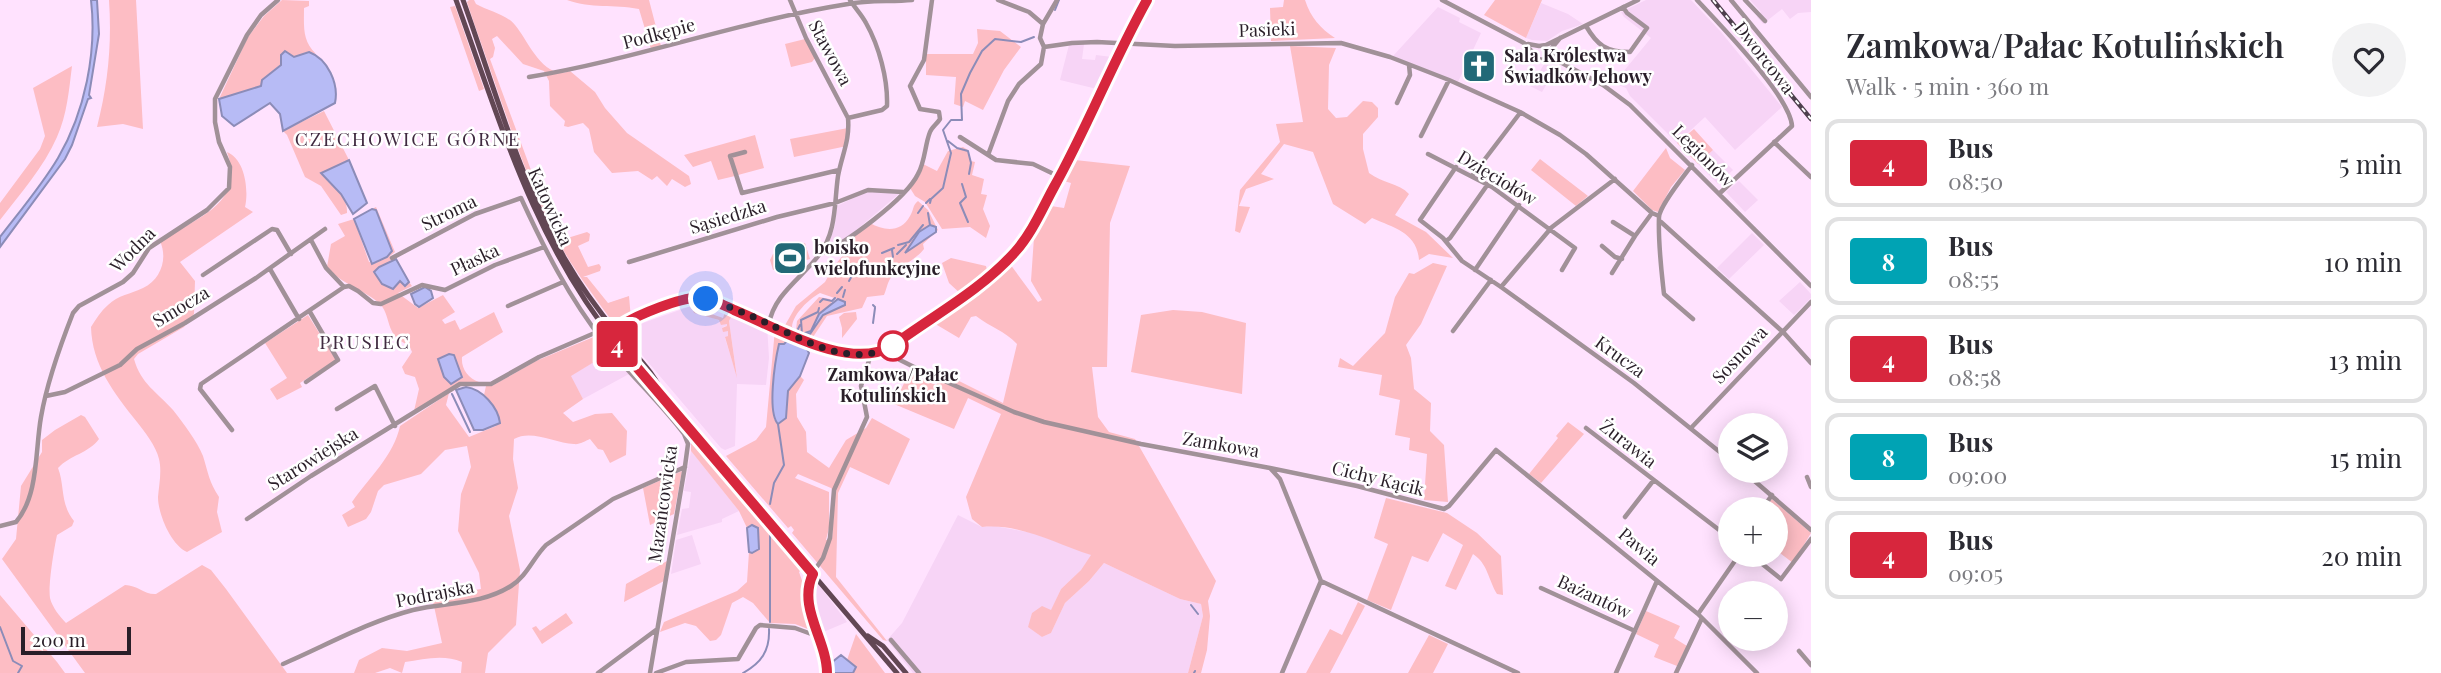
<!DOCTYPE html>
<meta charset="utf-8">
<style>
:root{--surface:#fff;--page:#f2f2f3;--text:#2b2b33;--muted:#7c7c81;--line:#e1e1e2}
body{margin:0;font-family:"Playfair Display",serif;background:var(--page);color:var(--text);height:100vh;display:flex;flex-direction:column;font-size:26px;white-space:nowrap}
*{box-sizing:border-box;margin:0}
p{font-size:23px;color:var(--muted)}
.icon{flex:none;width:38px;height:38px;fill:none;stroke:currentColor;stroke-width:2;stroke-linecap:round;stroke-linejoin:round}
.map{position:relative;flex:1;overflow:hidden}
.details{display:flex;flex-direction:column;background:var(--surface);width:630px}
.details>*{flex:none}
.badge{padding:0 14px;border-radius:5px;font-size:24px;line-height:46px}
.buttons{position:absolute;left:1718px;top:413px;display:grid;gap:14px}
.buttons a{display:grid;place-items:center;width:70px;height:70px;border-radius:50%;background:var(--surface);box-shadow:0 4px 18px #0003;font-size:35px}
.scale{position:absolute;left:21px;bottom:18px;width:110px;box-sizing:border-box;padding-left:7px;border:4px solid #291e28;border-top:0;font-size:19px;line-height:24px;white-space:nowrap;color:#291e28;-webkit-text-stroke:5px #fff;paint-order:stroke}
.you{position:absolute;width:35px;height:35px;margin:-18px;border:5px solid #fff;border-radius:50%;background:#1a73e8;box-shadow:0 0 0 10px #1a73e833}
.map>.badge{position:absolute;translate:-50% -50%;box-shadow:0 0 0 4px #fff}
.round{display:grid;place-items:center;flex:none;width:74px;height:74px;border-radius:37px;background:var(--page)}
.head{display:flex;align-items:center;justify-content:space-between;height:119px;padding:0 35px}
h1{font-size:33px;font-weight:600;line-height:52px}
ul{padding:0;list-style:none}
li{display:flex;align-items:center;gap:21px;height:88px;margin:0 14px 10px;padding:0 21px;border:4px solid var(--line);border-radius:14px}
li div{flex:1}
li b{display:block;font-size:26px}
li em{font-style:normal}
li .badge{min-width:77px;font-weight:700;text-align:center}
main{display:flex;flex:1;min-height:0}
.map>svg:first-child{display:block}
.built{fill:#f7d4f6}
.green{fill:#fdbdc4;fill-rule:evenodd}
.water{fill:#b7bbf5;stroke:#8c8cb8;stroke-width:2}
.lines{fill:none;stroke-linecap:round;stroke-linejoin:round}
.stream{stroke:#8c8cb8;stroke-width:2}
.minor{stroke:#a19198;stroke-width:4.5}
.major{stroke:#624754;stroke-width:5}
.rail-casing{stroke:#4e404d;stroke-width:4.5}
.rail{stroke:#fff;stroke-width:2;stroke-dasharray:5;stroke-linecap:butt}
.line-casing{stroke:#fff;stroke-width:16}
.line{stroke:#d7263d;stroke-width:10}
.walk{stroke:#291e28;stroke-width:7;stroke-dasharray:0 12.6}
.stop-dot{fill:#fff;stroke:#d7263d;stroke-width:3.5}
.labels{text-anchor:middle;stroke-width:5;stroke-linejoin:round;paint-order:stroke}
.street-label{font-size:18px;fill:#291e28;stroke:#fff}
.poi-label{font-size:18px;font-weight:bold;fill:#291e28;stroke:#fff;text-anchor:start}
.stop-label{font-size:18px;font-weight:bold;fill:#291e28;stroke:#fff}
.neighbourhood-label{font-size:19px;letter-spacing:2px;fill:#402a40;stroke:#fff}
</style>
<main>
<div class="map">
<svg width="1811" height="673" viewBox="0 0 1811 673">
<rect width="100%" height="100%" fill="#ffe2fe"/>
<path class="built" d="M1646,0H1691L1721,32L1782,107L1735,150L1705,117L1677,143L1630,96L1626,88L1614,83L1651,38L1624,17L1621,12Z
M1750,0H1811V12L1798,13L1790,19L1782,9L1763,24L1757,17L1761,12Z
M1541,3L1568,14L1583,24L1562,31L1547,41L1532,40L1526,38Z
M1438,7L1460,18L1459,22L1481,33L1458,82L1393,56Z
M1084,44L1082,59L1095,60L1096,55L1112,57L1097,89L1060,80L1069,45Z
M1551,62L1558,65L1542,92L1530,86L1545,63Z
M1713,150L1733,170L1718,184L1698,164Z
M1739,181L1758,200L1745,212L1726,192Z
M868,191L900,193L841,243L827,248L835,226L837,206Z
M1752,233L1764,245L1729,279L1717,268Z
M1800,282L1811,294V298L1794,315L1779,301Z
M691,306L692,309L727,324V326L722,327L728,331V336L725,338L737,377L729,321L734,312L767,325L769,358L766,385L737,384L735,446L725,450L721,448L636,348L633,341L635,329L643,323Z
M609,353L629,374L583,399L570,376Z
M691,451L739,511L722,519V522L677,535L682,509L689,508L691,492L684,491Z
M958,515L982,527L994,526L1033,533L1092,555L1081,570L1061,589L1051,611L1028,626L1042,637L1051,633L1065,603L1089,581L1104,563L1180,599L1201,604L1203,616L1188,673H913L887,640L902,623Z
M692,535L701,564L671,574L676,540Z
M815,580L847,622L821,633L810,597L811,587Z"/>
<path class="green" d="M109,0H136L143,129L123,124L97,127C108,84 112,44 109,0Z
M282,0L309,1V6L304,8C304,26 302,41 316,54L309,52L294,58L281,55V64L262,80L261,86L219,99L248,37L264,16Z
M469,0H474L476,4C488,11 506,14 515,25C528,40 543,81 570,71L595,92L605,108L627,133L689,176L691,184L685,187L672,179L667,186L657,176L652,180L638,171L612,173L594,152L589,129L583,123L568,127L564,126L565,121L550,106L549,81L544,71L523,64L497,36L492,39L495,48L493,57L490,59L545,208L561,240L587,232L590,234L589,241L578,246L588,267L599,264L601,267L600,271L583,277H587L608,303L629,296L631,319L619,325L614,324C594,296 573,269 557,239C522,171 500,95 474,23L467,2Z
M567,0H649L661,46L651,49L639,9C613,4 592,9 567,0Z
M1284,0H1305C1311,18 1320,28 1335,38L1271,41L1270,8L1283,7Z
M1495,0H1542L1526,38L1484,15Z
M455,6L484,89L479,91L450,7Z
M977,29L1000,31L1021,47L1004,70L983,110L965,101L963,107L954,104L956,77L926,75V54H973L978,43Z
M805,39L815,58L812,62L791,67L785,44Z
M1290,46L1336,48L1329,65L1328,109L1336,118L1347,117L1363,101L1372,102L1378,108V117L1363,134V149L1369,173C1382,183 1399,183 1409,194L1395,215L1426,232L1453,258L1429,254L1419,260C1417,233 1395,228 1372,218L1365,224L1333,204L1313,152L1284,144L1261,174L1274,179L1246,189L1239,206L1250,207L1240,233L1235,231L1240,190L1280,142L1276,124L1303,122Z
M72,66C69,90 67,115 57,137C44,167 20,194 0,220V203L40,149L45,136L33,88Z
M324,111L349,160L321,173C331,187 348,194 347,213L341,215L321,186L305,177L287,135L283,131Z
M848,128L847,146L794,157L790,139Z
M1694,129L1713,150L1698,164L1677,143Z
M755,135L764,168L738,175L729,155L735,176L718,180L711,161L693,167L684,155Z
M963,147L968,150L971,161L975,162L972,175L984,179L981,194L987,195L983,209L990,226L986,238L970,227L942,229L925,202L915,196L910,188L920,175L923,164L937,171L948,151Z
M1666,148L1670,158L1685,170L1671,187L1658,212L1652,210L1633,191Z
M227,152C245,159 249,190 245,207L253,212L180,262L195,281L194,314L184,327L138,354L134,359C141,384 157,392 173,410C183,423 197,441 203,456C208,472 209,482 219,497L217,512L222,532L187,552C171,545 158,514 158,497C159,485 162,471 159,459C156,446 145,432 137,422C114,393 92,365 91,327C96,319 101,311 108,305C118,295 131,294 143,288C161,279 168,259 160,241C196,218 246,204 227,152Z
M1540,159L1588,196L1576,206L1531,170Z
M1075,160L1130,166L1110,223L1107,367H1092L1098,417L1109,432L1135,439L1216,581L1208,601L1210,616L1207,650L1201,673H1188L1203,616L1201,604L1180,599L1104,563L1089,581L1065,603L1051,633L1042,637L1028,627L1032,613L1042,606L1051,610L1061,589L1081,570L1091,555C1056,544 1020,523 982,527L972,519L966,497L1001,414L968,398L954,429L894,404L909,373L936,385L939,380L1002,409V405L937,375L941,372L1003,403L1017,344C1005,331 990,327 976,316L971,317L959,338L932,322L981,291L1010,264L1038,302L1042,300L1031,281L1034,237L1051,206L1064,208L1071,183L1064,181Z
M918,201L928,210L938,230L923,244L924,249C915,261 898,266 890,279C887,284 886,291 884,295L867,297L862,308L827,316L811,340L784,327L796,306L825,282L834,266L846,252L836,248L870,223C884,231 901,233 910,216C914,210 912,206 918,201ZM820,293L846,302V305L823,315L814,329L819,314L832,304L830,299L819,297L797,321L796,330L792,327C793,314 809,299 820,293Z
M376,207L395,252L390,256L395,286L400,281L408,284L409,282L412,286L398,293L418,308L443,295L455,312L442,320L445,324L455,320L460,330L494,312L503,332L462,357C461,369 468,378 479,382L460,383L414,411L419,389L415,377L405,374L402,367L412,352L409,345C383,336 393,315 378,302C362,289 341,284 327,267L331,244L345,236L338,224L354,219L369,262L376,263L387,257L376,210L372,209Z
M805,243L810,259L773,270L770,260L773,254Z
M951,258L986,266L988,274L962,295L949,283L942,263Z
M1433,263L1447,266L1421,324L1406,345L1411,358L1414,389L1431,403L1430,431L1444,445L1448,502L1424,500L1427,454L1409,450L1410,438L1395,435L1400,400L1379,395L1382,375L1338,367L1340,358L1353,366L1385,333L1395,297L1409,273L1414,274Z
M696,301L734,312L729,321L737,378L725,337L728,336V331L723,332L722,328L727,326V324L721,325L719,320L694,313L691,306L699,307L700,310L723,318L725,312L692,302Z
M1173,310L1202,312L1246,323L1242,394L1131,372L1141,315Z
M856,312L857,319L842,338V328L839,317L844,313Z
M308,315L336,360L300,383L302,387L277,400L270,389L287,378L265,343Z
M775,329L788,335L784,344H779C773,369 773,395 774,420L786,418L788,391L800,376L804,380L796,394L797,417L806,432L807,452L829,468L846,440L866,428L872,418L910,439L889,485L850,467L838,493L836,577L887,641L883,640L792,533L794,530L791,526L788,528L726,456L756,440L766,427ZM798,474L831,488L835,493L832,539L826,540L829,528V492L795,478Z
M596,336L609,353L571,376L583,399L563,413L573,422L595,414L612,413L627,431L626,455L610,463L603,450L598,449L590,439C585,441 579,445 574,444C555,443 531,429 514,439L513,459L518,488L509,516L520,570L516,625L488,653L485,673H461L462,662C444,654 424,659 405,662L402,673L390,668L375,673H354L359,660L382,648L407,651L442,643L432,597L481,589L479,573L458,531L461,494L471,467L467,446L445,450L421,474L384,485L378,491L371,512L366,519L348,527L342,515L355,507L352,502C369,478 394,455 400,426L449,393L446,405L469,437L496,426L498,414L484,395L486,386H492L536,361Z
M81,415L85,417L99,439C89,453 70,455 58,468C65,486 60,504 74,521L72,526L57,535C54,549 48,585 50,598C52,607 60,617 66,623L125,585C137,585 145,595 156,594L202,565L211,570L226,589L287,673H85L2,559L16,539L21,486L42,452V440L55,430Z
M1568,422L1584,434L1541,483L1529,474L1558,438L1556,436Z
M693,441L802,569L799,572L804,586L806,608L813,631L795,624L770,623L753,603L743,597L732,603L721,635L716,640L710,641L696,626L685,623L660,632L664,622L737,591L747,582L749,552L752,553L759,549L758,528L750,525L747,528L739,511L691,451V443Z
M682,471L674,514L650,525L643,488Z
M1386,498L1447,513L1477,533L1501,556L1503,595L1497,594C1488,579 1488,564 1473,554L1456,590L1445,586L1463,545L1443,533L1428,562L1412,556L1391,610L1367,600L1388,544L1374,538Z
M1772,499L1811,533L1793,563L1776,550V509H1764Z
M667,561L664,581L624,602L626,584Z
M0,595L57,662L65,673H0Z
M1358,602L1365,606L1330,673H1306L1330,629L1342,635Z
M1646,611L1680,626L1674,638L1687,646L1677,666L1654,657L1659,645L1636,634Z
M566,613L573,623L542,644L532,628L536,626L540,631Z
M856,634L885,673H853L856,667L847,660Z
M1429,635L1448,644L1433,673H1408Z"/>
<path class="water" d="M91,0H97L99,34L89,95L91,98L88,99L72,145L65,159L0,247V237C20,211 42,185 58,158C85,112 97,52 91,0Z
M285,51L294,57L309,52C328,59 339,84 335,103L283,131L280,114L270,103L234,126L222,116L219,99L261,86L262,80L281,65V55Z
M349,160L367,203L353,214L341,194L321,173Z
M372,209L376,210L392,251L387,257L372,264L354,219Z
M930,225L936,227V232L905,253L919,232Z
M396,259L409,282L405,286L400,281L393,289L382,284L374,272L379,267Z
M425,287L431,291L433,298L419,307L415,304L411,294Z
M838,299L845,302V305L823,315L810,334H802L811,331L819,314Z
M787,341C796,342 805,344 809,353L800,376L788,391L786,418L778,424C767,412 775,361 779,344H784Z
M449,354L454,355L462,377L451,384L444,377L438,359Z
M466,387C482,389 498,407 500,423L483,430H474L456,390Z
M752,525L758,528L759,549L752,553L749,552L747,528Z
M841,655L856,667L853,673H833L831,663Z"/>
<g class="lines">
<path class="stream" d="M1055,10L1059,0
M948,141L957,148L968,151L971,163L969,174
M962,184L966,197L960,203L968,222
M926,203L930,199
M930,203L931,199L943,188L951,153L943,130L951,120H962L961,94L970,73L982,51L995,39L1021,42L1034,37
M918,213L923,206
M928,213L930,225
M898,245L909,242L923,225
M892,250L893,257
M882,253L894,248
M897,254L906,245
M849,281L857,267L868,261
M837,293L842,287
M843,297L845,290
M820,302L823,299L832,301L835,298
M873,305L875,307
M873,323L875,308
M794,330L797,331L800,325
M802,334L801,320L818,312L819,308
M452,394L470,432
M770,504L774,483L784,465L778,424
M770,535V622
M1191,605L1198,614
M0,627L13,661L22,666L18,673
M743,673C761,663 770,651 769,629
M1194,673L1195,671"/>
<path class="minor" d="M790,0L806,38L848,118
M998,0L1029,12L1043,24
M1442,0L1524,43L1540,60L1549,58L1562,63L1603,85L1630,105L1811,286
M1697,0C1719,24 1790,96 1792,126L1720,193
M1731,0L1811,97
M1745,0L1765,21
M1586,26C1597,45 1606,52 1630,52L1647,28L1627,13L1623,7
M1528,44L1539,46L1546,45L1638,0
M1044,47L1072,43L1097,42L1175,46L1341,43L1390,57L1449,80L1520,112L1560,135L1586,154L1652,213L1659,216
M1551,49L1560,38
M1552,53L1561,62
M529,77C637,59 740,21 848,4C869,0 891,2 912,0
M1397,103L1410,75L1409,65
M1421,136L1449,80
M960,137L996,160L1033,164L1060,177
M1774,142L1811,177
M745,152L730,156L742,193L839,170
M1428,154L1492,187L1575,248L1562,270
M988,155L1008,101L1019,84L1041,64L1044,47L1040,38L1043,24L1057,0
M1692,165C1684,176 1660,205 1659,217C1658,244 1661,267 1664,294L1693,319
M1456,167L1420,220L1443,238L1462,261L1501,287L1634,383L1731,461
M1472,176L1520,113
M1613,222L1635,236L1652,213
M1661,222L1784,333L1811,363
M311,240L326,268L344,287
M1446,241L1450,238L1488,184
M1602,246L1615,257L1622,259
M820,254C845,244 906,199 918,174C925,162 925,144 930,132C932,127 937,124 940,119L939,112L920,109L910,86L924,60L932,0
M392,258L475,214L521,198C544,248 569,298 604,342C629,374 660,402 684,434L688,444L685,466L650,673
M629,262L777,217L835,203L868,190L903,192
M270,269L299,319
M1475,270L1519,205
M1612,273L1635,236
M203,275L272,229L277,230L291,254
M1501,287L1552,227L1615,179
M508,306L563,282
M769,324C774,294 802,278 819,255C837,231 834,204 838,176C842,154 850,141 848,118L882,110L887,106C888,79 879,46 866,23C862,15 855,8 850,0
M1453,331L1491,280
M604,342L621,326L632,320L682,301L700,298L769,324L828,350L871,354L888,349L974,291L1023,243L1075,150L1111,67L1147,0
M888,349L900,360L920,370L1014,412L1044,422L1141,444L1270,468L1280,479L1321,581L1518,673
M306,382L338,360L310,312
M46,396L65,392L120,365L137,349L185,323L256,278L325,229
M337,409L375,386L395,426
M1586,428L1731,539
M1691,428L1811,302
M232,430L200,389L201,384L344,287L349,286L358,291L373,303L381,304L422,285L445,290L495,265L544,247
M1270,468L1357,486L1444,509L1449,506L1496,450L1698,614L1757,673
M1743,471L1811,530
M1807,477L1811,487
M1762,509L1772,495
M1625,517L1653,481
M247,519L311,476L460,384H491L539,357L597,332
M0,526L16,522C39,495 35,450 41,417C47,382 60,346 73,313L79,306L123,282L133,273L149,248L207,210L229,188L230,167L219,142L215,122V99L247,35L261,15L278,0
M1751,555L1781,579L1811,539
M816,568L823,558L830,538L834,490L867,417L861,386L871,354
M813,574C797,607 827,640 827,673
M1541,588L1635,631
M1698,614L1739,555
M891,640L919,673
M1799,651L1811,665
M283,664C325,646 367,622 413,610C446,602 481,605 511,586C527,576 533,558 546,545L613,499L685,467
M598,673L656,630
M656,673L686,662L738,659L756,628L760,625L795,628L814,635L818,634
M1282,673L1321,581
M1616,673L1657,581
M1676,673L1702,618"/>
<path class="major" d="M456,0C500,121 534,242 617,344L897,673
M463,0C494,86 519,179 565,259C580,285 598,310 617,333C634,354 656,373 664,398
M628,326L626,334L629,346
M868,636L883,646L906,673"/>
<g class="rail-casing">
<path id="rail" d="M1713,0L1811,119"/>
</g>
<use href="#rail" class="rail"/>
</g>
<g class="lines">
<g class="line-casing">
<path id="line" d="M827,673C827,640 797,607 813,574L611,337C615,333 618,329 622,325C637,315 681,297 698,298C711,298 723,305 734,310C776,327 849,372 892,346C934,315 980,291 1015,252C1032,233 1042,209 1054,187C1088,126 1113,61 1147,0"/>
</g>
<use href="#line" class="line"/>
<path class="walk" d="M706,299C728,306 750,315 771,325C808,342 852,368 893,346"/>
</g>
<defs>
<g id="church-square" transform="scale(1.75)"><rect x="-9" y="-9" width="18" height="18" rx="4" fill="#226977" stroke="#fff"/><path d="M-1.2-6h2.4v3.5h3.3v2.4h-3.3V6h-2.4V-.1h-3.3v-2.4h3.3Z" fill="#fff"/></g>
<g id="stadium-square" transform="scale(1.75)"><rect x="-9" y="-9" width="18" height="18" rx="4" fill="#226977" stroke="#fff"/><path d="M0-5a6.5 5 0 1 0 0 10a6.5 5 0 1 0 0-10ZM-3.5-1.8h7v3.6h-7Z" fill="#fff"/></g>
</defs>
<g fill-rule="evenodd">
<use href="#church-square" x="1479" y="66"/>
<use href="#stadium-square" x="790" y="258"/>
</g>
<circle class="stop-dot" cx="893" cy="346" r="14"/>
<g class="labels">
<g class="street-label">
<text transform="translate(1267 30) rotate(-2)" y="6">Pasieki</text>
<text transform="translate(659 34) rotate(-15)" y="6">Podkępie</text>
<text transform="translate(830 53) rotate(62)" y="6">Stawowa</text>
<text transform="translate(1764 58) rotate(52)" y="6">Dworcowa</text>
<text transform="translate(1703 156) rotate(45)" y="6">Legionów</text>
<text transform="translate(1497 178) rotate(31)" y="6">Dzięciołów</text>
<text transform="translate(550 207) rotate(66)" y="6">Katowicka</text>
<text transform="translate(449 213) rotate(-26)" y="6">Stroma</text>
<text transform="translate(728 217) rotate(-17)" y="6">Sąsiedzka</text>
<text transform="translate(133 250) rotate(-45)" y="6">Wodna</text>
<text transform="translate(475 260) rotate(-25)" y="6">Płaska</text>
<text transform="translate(181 307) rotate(-31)" y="6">Smocza</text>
<text transform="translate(1740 355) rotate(-47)" y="6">Sosnowa</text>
<text transform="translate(1620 357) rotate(36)" y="6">Krucza</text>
<text transform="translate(1628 444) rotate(38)" y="6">Żurawia</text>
<text transform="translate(1221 445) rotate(10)" y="6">Zamkowa</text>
<text transform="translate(313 459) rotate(-32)" y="6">Starowiejska</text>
<text transform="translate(1378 479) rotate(14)" y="6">Cichy Kącik</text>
<text transform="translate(663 504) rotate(-82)" y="6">Mazańcowicka</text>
<text transform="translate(1639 547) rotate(40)" y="6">Pawia</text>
<text transform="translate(435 594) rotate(-11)" y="6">Podrajska</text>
<text transform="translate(1594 597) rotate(25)" y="6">Bażantów</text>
</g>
<g class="poi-label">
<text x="1504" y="62">Sala Królestwa<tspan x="1504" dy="21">Świadków Jehowy</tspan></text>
<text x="814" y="254">boisko<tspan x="814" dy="21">wielofunkcyjne</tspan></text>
</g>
<g class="stop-label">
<text x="893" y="381">Zamkowa/Pałac<tspan x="893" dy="21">Kotulińskich</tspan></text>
</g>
<g class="neighbourhood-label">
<text x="408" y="146">CZECHOWICE GÓRNE</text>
<text x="365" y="349">PRUSIEC</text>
</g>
</g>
</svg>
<div class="buttons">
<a><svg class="icon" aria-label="layers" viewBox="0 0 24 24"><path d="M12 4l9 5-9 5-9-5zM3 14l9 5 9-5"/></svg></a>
<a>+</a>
<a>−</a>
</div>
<div class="scale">200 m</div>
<div class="you" style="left:706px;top:299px"></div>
<b class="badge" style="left:617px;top:344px;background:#d7263d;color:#fff">4</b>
</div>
<section class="details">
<div class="head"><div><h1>Zamkowa/Pałac Kotulińskich</h1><p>Walk · 5 min · 360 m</p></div><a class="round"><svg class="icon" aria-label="heart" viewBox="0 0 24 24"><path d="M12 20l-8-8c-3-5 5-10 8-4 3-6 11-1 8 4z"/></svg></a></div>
<ul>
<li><span class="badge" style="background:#d7263d;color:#fff">4</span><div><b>Bus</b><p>08:50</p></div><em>5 min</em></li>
<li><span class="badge" style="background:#00a3b4;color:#fff">8</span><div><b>Bus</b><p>08:55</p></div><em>10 min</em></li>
<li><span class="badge" style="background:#d7263d;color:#fff">4</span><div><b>Bus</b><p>08:58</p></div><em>13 min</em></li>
<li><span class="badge" style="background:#00a3b4;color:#fff">8</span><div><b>Bus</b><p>09:00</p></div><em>15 min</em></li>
<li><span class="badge" style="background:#d7263d;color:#fff">4</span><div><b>Bus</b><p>09:05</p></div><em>20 min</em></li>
</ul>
</section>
</main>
